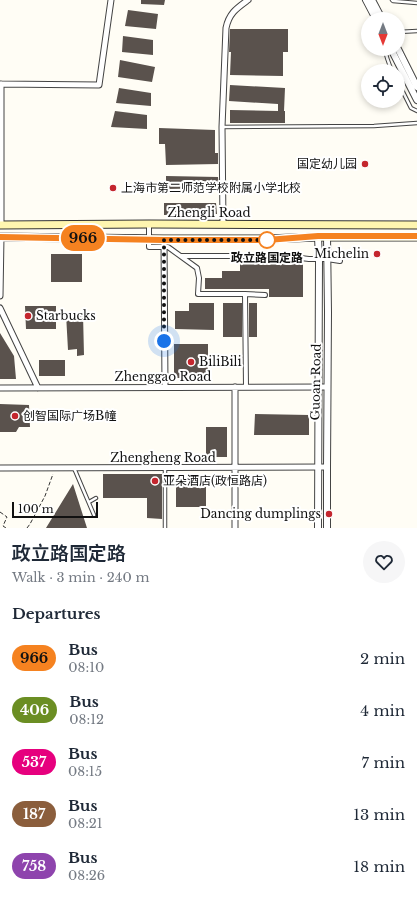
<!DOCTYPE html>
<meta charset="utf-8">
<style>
:root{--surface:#fff;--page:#f6f6f7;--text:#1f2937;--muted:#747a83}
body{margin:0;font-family:"Libre Baskerville","Noto Sans SC",serif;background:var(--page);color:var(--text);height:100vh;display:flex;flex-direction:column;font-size:15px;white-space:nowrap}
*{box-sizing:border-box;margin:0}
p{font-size:13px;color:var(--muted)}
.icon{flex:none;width:22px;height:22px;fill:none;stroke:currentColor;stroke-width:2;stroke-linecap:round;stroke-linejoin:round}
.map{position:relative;height:528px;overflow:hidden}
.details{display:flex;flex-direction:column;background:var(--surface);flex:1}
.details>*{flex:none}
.badge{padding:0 8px;border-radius:13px;font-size:14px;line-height:26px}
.needle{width:26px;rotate:180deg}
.tools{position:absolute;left:361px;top:12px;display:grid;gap:8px}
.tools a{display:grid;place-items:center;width:44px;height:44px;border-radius:50%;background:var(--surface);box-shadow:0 2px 6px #0003;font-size:20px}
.scale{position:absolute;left:12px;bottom:10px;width:86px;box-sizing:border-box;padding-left:4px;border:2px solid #111;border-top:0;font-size:11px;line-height:14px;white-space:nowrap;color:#111;-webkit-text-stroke:3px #fff;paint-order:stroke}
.you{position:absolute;width:20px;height:20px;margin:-10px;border:3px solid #fff;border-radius:50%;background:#1a73e8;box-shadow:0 0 0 6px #1a73e833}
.map>.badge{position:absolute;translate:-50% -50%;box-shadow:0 0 0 2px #fff}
h2{padding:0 12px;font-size:15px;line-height:36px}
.round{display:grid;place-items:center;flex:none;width:42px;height:42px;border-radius:21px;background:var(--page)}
.headline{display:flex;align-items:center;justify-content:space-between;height:68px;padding:0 12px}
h1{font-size:19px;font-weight:600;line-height:30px}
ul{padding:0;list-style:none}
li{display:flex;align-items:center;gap:12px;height:52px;padding:0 12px}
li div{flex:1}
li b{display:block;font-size:15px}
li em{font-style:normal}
li .badge{min-width:44px;font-weight:700;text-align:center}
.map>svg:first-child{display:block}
.building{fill:#5a524d}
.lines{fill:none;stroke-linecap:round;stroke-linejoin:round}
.service-casing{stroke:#444;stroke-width:4.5}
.pedestrian-casing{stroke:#444;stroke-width:6}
.minor-casing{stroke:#444;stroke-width:7}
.tertiary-casing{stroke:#444;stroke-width:8}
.secondary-casing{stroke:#333;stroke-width:9}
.path{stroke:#333;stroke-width:1;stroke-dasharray:4 2;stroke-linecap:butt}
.service{stroke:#fff;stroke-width:2.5}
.pedestrian{stroke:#fff;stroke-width:4}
.minor{stroke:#fff;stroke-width:5}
.tertiary{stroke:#fff;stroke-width:6}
.secondary{stroke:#fff6b0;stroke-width:7}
.line-casing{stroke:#fff;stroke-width:9}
.line{stroke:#f58220;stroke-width:6}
.walk{stroke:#111;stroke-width:4;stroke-dasharray:0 7.2}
.poi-dot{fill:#c4262e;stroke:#fff;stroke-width:1.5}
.stop-dot{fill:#fff;stroke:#f58220;stroke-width:2}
.labels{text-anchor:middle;stroke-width:4;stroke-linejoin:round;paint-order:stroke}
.poi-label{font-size:12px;fill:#111;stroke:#fff;text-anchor:start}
.street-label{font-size:12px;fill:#111;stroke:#fff}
.stop-label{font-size:12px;font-weight:bold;fill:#111;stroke:#fff}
</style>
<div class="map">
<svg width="417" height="528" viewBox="0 0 417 528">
<rect width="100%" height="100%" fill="#fffdf5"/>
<path class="building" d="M141,0H165L164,5L141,4Z
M128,10L158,14L156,29L125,26Z
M230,29H288V52H283V76L230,75L231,52H229Z
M123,36L153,40V55L122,52Z
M120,60L155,67L152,82L118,77Z
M230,85L285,88L284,111H285V123H230V110L278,111V104L229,101Z
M119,88L151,93V106L116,103Z
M115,111L147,115V129L111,127Z
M159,128L215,130V153H218V164L166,165L165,144H159Z
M166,176L218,177L219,188L166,189Z
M164,203H216L217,214L164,215Z
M51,254H82V282H51Z
M240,263H303V297H269V289H205V278H222V271H240Z
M189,303H214V330L175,329V311H189Z
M223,303H242V337H223Z
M249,303H257V337H249Z
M25,306H56V329H26Z
M66,314H83L84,355L77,356V349L68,350Z
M0,333L14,356L16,379H0Z
M174,344H208V378H174Z
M39,360H65V376H39Z
M0,404L29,405L30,427H19L16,432H0Z
M255,414L309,415V435H254Z
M206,427H227V457H206Z
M103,474H162V519L147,518V498H103Z
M176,483H206V507H176Z
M73,484L87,528H46Z"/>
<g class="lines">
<g class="service-casing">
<path id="service" d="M392,0L393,1L417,3
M398,32L417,31
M385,49C386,57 389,64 392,71
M398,82L411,108L417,111
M222,127L374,126L417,123
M74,468L94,515
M165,468V528
M89,502L96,498"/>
</g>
<g class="pedestrian-casing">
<path id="pedestrian" d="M149,224V247H168L197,268L199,278L198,294H245L246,387
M181,256H284L309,259H327L340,261
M245,294L265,295"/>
</g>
<g class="minor-casing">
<path id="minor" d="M0,84L99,85L111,0
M223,224L222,127L226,28C229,13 237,8 248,0
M1,225V84
M164,239L165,387
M0,296L1,237
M0,308L38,388
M0,388L327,387
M0,468L327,467
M235,528V387"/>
</g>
<g class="tertiary-casing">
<path id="tertiary" d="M366,0L376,19
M372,0L382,19
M391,49L417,100
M398,49L417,87
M327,236L328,312L327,467V528
M318,237L319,259L318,528"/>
</g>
<g class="secondary-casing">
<path id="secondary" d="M0,225L149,224L417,225
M0,237L164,239H267L318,237H417"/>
</g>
<path class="path" d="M0,512L7,517L3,526L6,528
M27,528L30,524L45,496L53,474"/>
<use href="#service" class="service"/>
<use href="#pedestrian" class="pedestrian"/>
<use href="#minor" class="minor"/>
<use href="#tertiary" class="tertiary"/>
<use href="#secondary" class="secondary"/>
</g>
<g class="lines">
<g class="line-casing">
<path id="line" d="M0,237L164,240H267L318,236H417"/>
</g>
<use href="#line" class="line"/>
<path class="walk" d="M164,341V240H267"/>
</g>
<g class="poi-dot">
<circle cx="365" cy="164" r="4"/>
<circle cx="113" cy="188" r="4"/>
<circle cx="377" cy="254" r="4"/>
<circle cx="28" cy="316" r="4"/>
<circle cx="191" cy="362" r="4"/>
<circle cx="15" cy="416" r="4"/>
<circle cx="155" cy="481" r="4"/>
<circle cx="329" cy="514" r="4"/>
</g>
<circle class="stop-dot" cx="267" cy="240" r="8"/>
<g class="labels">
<g class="poi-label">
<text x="357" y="168" text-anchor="end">国定幼儿园</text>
<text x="121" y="192">上海市第二师范学校附属小学北校</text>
<text x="369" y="258" text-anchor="end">Michelin</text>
<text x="36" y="320">Starbucks</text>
<text x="199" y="366">BiliBili</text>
<text x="23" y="420">创智国际广场B幢</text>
<text x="163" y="485">亚朵酒店(政恒路店)</text>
<text x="321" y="518" text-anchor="end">Dancing dumplings</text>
</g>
<g class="street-label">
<text x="209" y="217">Zhengli Road</text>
<text x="163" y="381">Zhenggao Road</text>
<text transform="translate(316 382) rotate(-89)" y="4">Guoan Road</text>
<text x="163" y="462">Zhengheng Road</text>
</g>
<g class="stop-label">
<text x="267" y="262">政立路国定路</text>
</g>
</g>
</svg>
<div class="tools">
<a><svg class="needle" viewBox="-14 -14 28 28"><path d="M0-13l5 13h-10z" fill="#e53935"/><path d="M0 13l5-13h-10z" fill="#747a83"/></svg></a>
<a><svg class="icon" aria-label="locate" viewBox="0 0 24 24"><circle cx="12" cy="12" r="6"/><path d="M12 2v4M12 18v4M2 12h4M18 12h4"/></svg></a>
</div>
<div class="scale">100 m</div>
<div class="you" style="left:164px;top:341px"></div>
<b class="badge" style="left:83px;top:238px;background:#f58220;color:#111">966</b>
</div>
<section class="details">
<div class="headline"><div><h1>政立路国定路</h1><p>Walk · 3 min · 240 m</p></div><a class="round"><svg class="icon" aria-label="heart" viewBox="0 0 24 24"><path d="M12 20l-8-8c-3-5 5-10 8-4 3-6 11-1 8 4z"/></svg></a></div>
<h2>Departures</h2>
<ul>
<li><span class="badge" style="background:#f58220;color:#111">966</span><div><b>Bus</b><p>08:10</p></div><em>2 min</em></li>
<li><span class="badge" style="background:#6b8e23;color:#fff">406</span><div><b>Bus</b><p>08:12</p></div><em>4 min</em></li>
<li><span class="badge" style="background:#e6007e;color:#fff">537</span><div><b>Bus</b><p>08:15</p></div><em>7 min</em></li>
<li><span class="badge" style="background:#8b5e3c;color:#fff">187</span><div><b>Bus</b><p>08:21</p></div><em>13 min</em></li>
<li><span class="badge" style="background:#8e44ad;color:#fff">758</span><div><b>Bus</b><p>08:26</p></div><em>18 min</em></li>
</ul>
</section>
